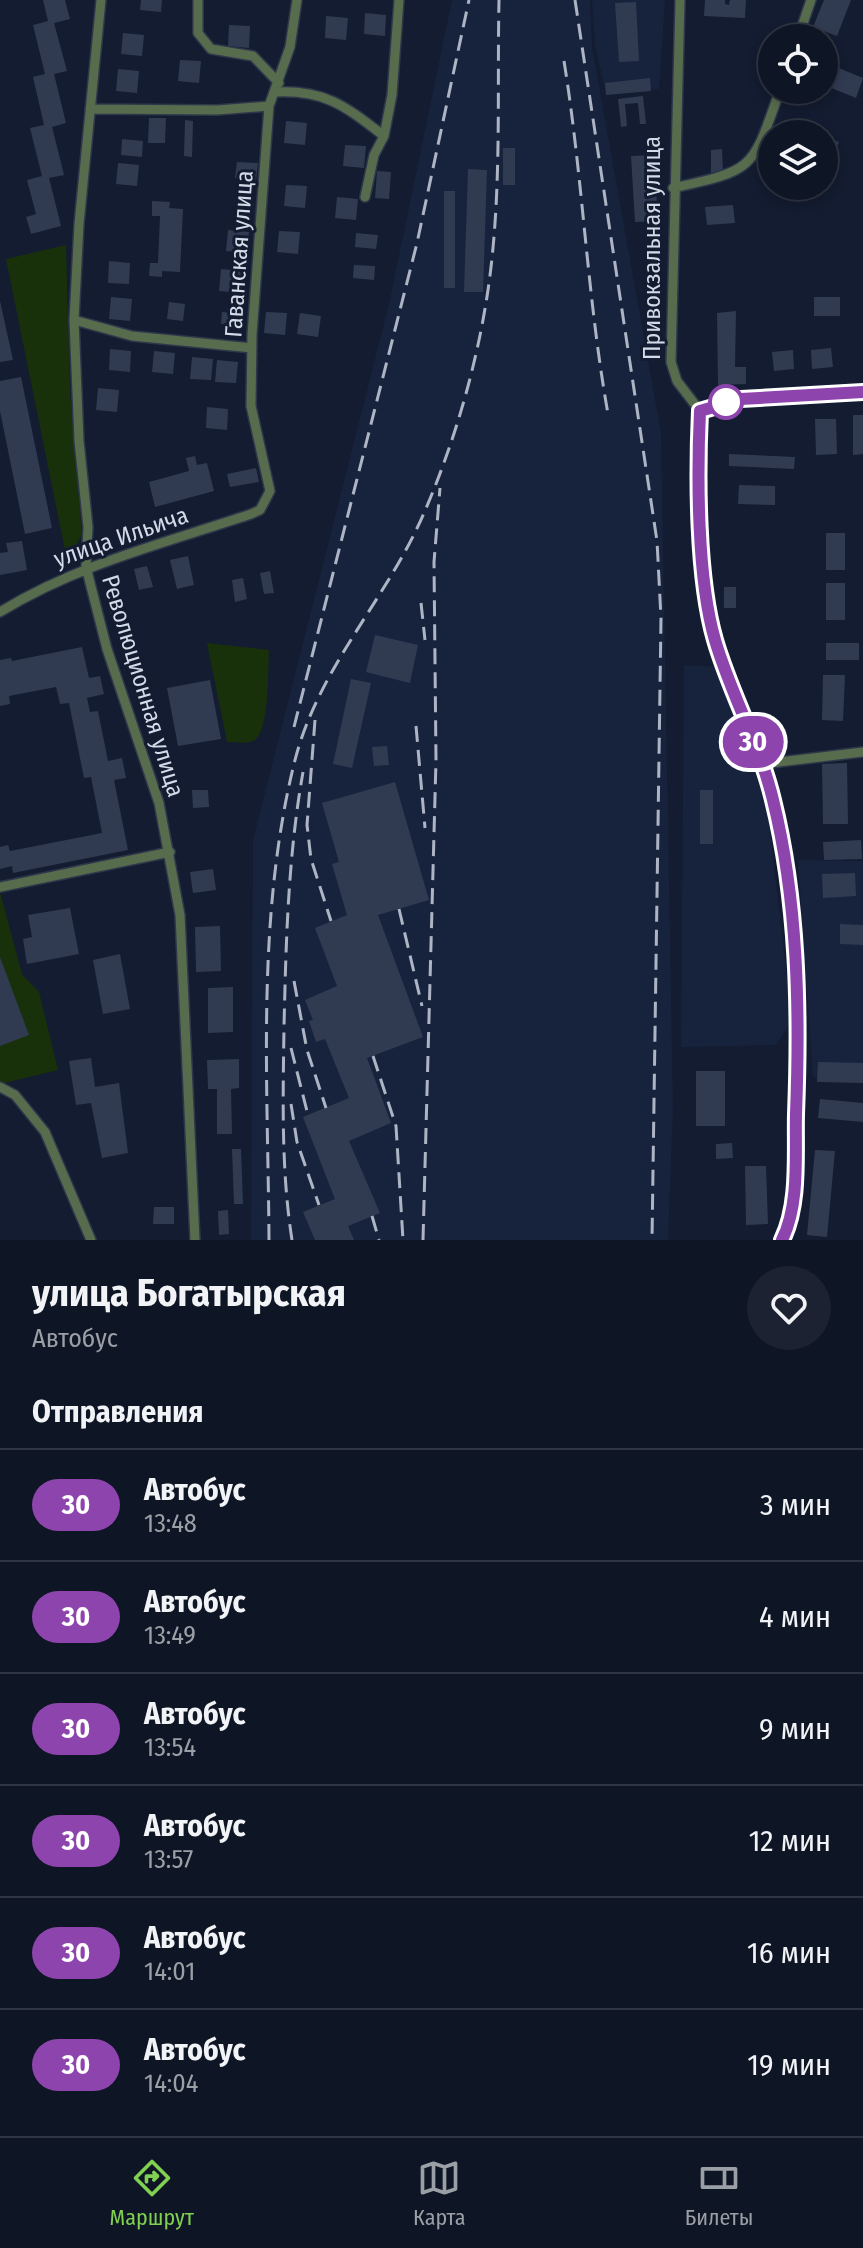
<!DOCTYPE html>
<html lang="ru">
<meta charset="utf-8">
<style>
:root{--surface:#0e1524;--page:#1c2231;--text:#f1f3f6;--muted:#9b9fa6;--line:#2e3441;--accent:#80d051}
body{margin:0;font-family:"Fira Sans Condensed",sans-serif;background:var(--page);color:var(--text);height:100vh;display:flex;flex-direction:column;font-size:30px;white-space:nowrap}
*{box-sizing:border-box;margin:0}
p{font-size:26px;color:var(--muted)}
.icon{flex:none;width:44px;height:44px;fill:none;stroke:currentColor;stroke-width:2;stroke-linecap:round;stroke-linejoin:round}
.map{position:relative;height:1240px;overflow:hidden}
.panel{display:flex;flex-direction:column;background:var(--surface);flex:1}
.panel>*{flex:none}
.badge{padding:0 16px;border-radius:26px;font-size:28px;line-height:52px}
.fabs{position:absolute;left:758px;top:24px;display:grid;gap:16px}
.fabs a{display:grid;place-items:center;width:80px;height:80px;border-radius:50%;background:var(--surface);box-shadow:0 4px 12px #0003,0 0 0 2px var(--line);font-size:40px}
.map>.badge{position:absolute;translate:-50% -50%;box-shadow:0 0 0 4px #fff}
h2{padding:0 32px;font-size:30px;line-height:72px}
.round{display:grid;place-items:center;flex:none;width:84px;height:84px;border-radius:42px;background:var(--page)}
.headline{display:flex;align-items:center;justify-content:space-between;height:136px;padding:0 32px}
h1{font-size:38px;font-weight:700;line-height:60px}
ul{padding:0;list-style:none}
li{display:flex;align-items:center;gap:24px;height:112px;padding:0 32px;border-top:2px solid var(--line)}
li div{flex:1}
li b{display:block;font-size:30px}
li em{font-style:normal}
li .badge{min-width:88px;font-weight:700;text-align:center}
.tabs{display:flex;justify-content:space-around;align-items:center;height:112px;border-top:2px solid var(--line);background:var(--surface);font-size:22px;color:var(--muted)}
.tabs a{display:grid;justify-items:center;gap:4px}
.tabs .on{color:var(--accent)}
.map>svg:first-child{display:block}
.built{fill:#17233d}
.green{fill:#19310b}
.building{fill:#303b52}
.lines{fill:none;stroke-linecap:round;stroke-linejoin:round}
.minor-casing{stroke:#2e374a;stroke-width:12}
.secondary-casing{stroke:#2e374a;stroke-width:15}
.minor{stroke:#576b4d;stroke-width:9}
.secondary{stroke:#779867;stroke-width:12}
.rail{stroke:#adb4c4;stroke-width:3;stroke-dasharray:16 8;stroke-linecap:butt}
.line-casing{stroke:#fff;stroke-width:18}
.line{stroke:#8e44ad;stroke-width:12}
.stop-dot{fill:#fff;stroke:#8e44ad;stroke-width:4}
.labels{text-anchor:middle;stroke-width:6;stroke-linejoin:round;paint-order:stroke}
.street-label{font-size:24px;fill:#d3dae8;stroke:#131c30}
</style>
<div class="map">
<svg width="863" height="1240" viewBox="0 0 863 1240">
<rect width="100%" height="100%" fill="#131c30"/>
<path class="built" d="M452,0H590L592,47L661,433L673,1108L668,1240H251L253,840L389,304Z
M592,0H665L659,89L606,92L595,46Z
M684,665L717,667L766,797L792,1020L776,1045L681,1047Z
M798,860L863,861V1082L813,1077Z"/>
<path class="green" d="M66,245L70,393L82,535L67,560L6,259Z
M207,643L269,650C268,666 270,735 253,741C246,744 235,742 227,742Z
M0,892L22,974L39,992L58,1070L0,1084Z"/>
<path class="building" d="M43,0H65L70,19L54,23L67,71L54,74L66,123L52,127L64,175L49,178L61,226L31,234L26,217L36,214L27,180L42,176L30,128L44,125L33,77L45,74L33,25L48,21Z
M141,0H162L161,12L140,10Z
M705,0H725V4L729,5L730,0H746L745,18L704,16Z
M824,0H851L837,36L813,27Z
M636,2L639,61L619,62L615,3Z
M365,13L386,15L385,36L364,34Z
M326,16L348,18L346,40L325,38Z
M229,25L250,26L249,48L228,46Z
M123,33L144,35L142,56L121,54Z
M180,60L201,61L199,83L178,81Z
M824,62L863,78L856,98L824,85Z
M118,69L139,71L137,93L116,91Z
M650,78L651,91L606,95L605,83Z
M643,96L646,124H640L638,103L625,104L627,126L621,127L618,99Z
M149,118H166L165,143H148Z
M185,120L193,121L192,157L184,156Z
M784,120L819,134H779Z
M286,121L307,123L305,145L284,143Z
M824,136L839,142L831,161L824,158Z
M122,139L143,141L142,157L121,155Z
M345,145L366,146L364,168L343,166Z
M503,148H515V185H503Z
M722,149L723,172L711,173V150Z
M654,155L658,221L635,222L631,156Z
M237,162L258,163L256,180L235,178Z
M118,163L139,165L137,186L116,184Z
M468,169L487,170L483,292H464Z
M377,171L391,172L389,199L375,198Z
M286,185L307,186L305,208L284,206Z
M444,191H455V288H444Z
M337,197L358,199L356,220L335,218Z
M152,201L170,202L169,208L183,209L180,272L162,271V277L149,276L150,263H158L160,216H152Z
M733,205L735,223L707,225L705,207Z
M228,230L249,232L247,253L226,251Z
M279,231L300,232L298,254L277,252Z
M356,233L378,235L376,249L355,247Z
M109,261L130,263L129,284L108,283Z
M354,265L375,266L374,280L353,278Z
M221,269L242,271L241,293L219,291Z
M111,297L132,299L130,321L109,319Z
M814,297H840V316H814Z
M0,301L13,360L0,362Z
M169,302L185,304L183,321L167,319Z
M736,311L735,367H746V384L718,385L717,313Z
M222,312L243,314L242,326L221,324Z
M266,312L287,313L285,335L264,333Z
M300,313L321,316L318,337L297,334Z
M831,348L833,367L812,369L811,350Z
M110,349L131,351L130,372L109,370Z
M793,350L794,369L774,371L772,352Z
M154,351L175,353L173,374L152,372Z
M192,357L213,359L211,380L190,379Z
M217,360L238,362L236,383L215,382Z
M21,377L52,528L25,534L0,411V381Z
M98,388L119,390L117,412L96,410Z
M207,407L228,409L227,430L206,428Z
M853,415H863V454L853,455Z
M815,419H836L837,454L816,455Z
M729,454L795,457L794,469L729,466Z
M195,456L197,465L207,463L214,491L155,507L149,482L189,471L186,458Z
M256,468L259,482L230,487L227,474Z
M739,485L775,486V505L738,504Z
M826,533H845V570H826Z
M22,541L27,570L0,575V553L8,552L6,543Z
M188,556L194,585L177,589L170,560Z
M147,566L153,587L139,590L134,569Z
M270,571L274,593L264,594L260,573Z
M243,578L247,599L235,602L232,580Z
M826,583H845V620H826Z
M724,587H736V608H724Z
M118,595L133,640L121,644L106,599Z
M375,635L418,645L410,683L366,672Z
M826,643H859V660H826Z
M82,647L89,678L100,676L104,694L87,698L90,712L98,711L108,761L122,758L126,778L114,780L128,850L13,873L12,866L0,869V847L8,845L10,851L102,833L91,777L84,778L69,703L60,704L56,687L9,696L10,704L0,706V660L11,658L12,661Z
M823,675H845L843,721L822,720Z
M351,679L371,683L352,768L333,764Z
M210,680L221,739L178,746L167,688Z
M387,746L389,765L374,766L372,747Z
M847,763L848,824H823L822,764Z
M395,782L429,900L378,915L423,1037L367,1058L391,1123L349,1141L380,1213L348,1226L354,1240H315L303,1212L335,1199L303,1117L349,1098L325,1039L316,1042L309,1021L313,1020L305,1000L337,986L315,928L347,915L332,864L339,862L322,803Z
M192,790H208L209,807L193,808Z
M700,790H713V844H700Z
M861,840L862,859L824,860L823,842Z
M213,869L216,890L193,893L190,872Z
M855,873L856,896L823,898L822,874Z
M70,908L79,954L27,964L23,939L32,937L28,915Z
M840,924L863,925V945L840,944Z
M220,926L221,971L196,972L195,927Z
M120,954L130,1009L103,1014L93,960Z
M0,957L29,1035L0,1046Z
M233,987V1032L208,1033V988Z
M91,1058L95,1087L119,1083L128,1153L102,1158L91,1103L76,1105L69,1061Z
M239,1059V1088L231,1089L232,1134H217V1089H208L207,1060Z
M818,1062L863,1063V1083L817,1082Z
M696,1071H725V1126H696Z
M820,1099L863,1103V1122L818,1118Z
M732,1143L733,1158L716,1159V1144Z
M232,1149H241L243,1204H234Z
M815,1150L835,1151L827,1237L807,1235Z
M745,1166H766L768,1224L746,1225Z
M154,1207H174V1224H153Z
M228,1210L229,1234L219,1235L218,1211Z"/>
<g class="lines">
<g class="minor-casing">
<path id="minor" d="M101,0L79,224L74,320L79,441L88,527L86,567L107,649L159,803L180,915L195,1240
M198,0V33L211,49L253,56L279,83
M680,0L671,362L677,381L700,411
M798,38L811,0
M276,92C326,90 345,106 384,136
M90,109L217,110L269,106
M673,188C756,170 752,169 780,90
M365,197L374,155L384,136L392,95L399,0
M74,320L132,336L252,348
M0,612C78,564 165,543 251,514L260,510L270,491L251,406L252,335L269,106L290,47L297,0
M762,764L863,752
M0,887L170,852
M0,1087L15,1095L45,1132L91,1240"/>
</g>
<g class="secondary-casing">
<path id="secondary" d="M782,1240C799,1203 795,1154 796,1114C800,1011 798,901 773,800C760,745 731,695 715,640C697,577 697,476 700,411L741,399L863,392"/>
</g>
<use href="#minor" class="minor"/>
<use href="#secondary" class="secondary"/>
<path class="rail" d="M575,0L657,541L661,618L652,1240
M564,61C583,179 587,296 608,414
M421,603L425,640
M315,720L307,825L311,859L331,921
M416,726L425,828
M294,727L417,243L469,0
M399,909L422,1006
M294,981L307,1050L326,1108
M291,1048L308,1115
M373,1056L396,1126L403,1240
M291,1104L297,1142L319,1205
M372,1216L379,1240
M269,1240C268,1082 256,919 294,764C317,669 386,601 424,513C454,444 477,365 488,290C502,195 497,96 499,0
M292,1240C281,1169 283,1099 284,1027C286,942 288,856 303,772
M423,1240L436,760L434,562L440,488"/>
</g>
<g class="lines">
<g class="line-casing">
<path id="line" d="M782,1240C800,1204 795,1154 796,1114C800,1011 798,901 773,800C760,745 731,695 715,640C697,578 697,476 700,411L741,399L863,392"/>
</g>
<use href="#line" class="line"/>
</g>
<circle class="stop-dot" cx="726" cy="402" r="16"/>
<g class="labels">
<g class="street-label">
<text transform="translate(652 248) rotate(-90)" y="8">Привокзальная улица</text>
<text transform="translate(239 254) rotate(-86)" y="8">Гаванская улица</text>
<text transform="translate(121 537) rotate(-19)" y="8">улица Ильича</text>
<text transform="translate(143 686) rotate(73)" y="8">Революционная улица</text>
</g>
</g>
</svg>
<div class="fabs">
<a><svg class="icon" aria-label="locate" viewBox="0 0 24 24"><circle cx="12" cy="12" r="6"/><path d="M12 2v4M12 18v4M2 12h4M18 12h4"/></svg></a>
<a><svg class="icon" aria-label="layers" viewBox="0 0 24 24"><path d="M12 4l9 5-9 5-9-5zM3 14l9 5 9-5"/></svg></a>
</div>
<b class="badge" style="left:753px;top:742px;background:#8e44ad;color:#fff">30</b>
</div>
<section class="panel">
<div class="headline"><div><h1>улица Богатырская</h1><p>Автобус</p></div><a class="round"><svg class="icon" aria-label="heart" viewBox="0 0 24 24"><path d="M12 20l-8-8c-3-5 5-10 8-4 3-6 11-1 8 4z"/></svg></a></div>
<h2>Отправления</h2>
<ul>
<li><span class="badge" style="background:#8e44ad;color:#fff">30</span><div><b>Автобус</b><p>13:48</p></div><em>3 мин</em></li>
<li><span class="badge" style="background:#8e44ad;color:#fff">30</span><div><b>Автобус</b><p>13:49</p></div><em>4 мин</em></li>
<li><span class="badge" style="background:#8e44ad;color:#fff">30</span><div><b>Автобус</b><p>13:54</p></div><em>9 мин</em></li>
<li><span class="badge" style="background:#8e44ad;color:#fff">30</span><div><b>Автобус</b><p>13:57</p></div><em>12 мин</em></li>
<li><span class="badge" style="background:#8e44ad;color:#fff">30</span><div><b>Автобус</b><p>14:01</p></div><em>16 мин</em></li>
<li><span class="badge" style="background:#8e44ad;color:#fff">30</span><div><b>Автобус</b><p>14:04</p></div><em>19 мин</em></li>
</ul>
</section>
<nav class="tabs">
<a class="on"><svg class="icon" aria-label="directions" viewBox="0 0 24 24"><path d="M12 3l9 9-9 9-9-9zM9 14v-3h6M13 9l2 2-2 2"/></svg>Маршрут</a>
<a><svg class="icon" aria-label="map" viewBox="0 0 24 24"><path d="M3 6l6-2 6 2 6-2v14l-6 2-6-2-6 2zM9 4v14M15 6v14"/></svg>Карта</a>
<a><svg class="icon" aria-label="tickets" viewBox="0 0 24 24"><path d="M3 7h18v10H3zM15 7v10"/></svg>Билеты</a>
</nav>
